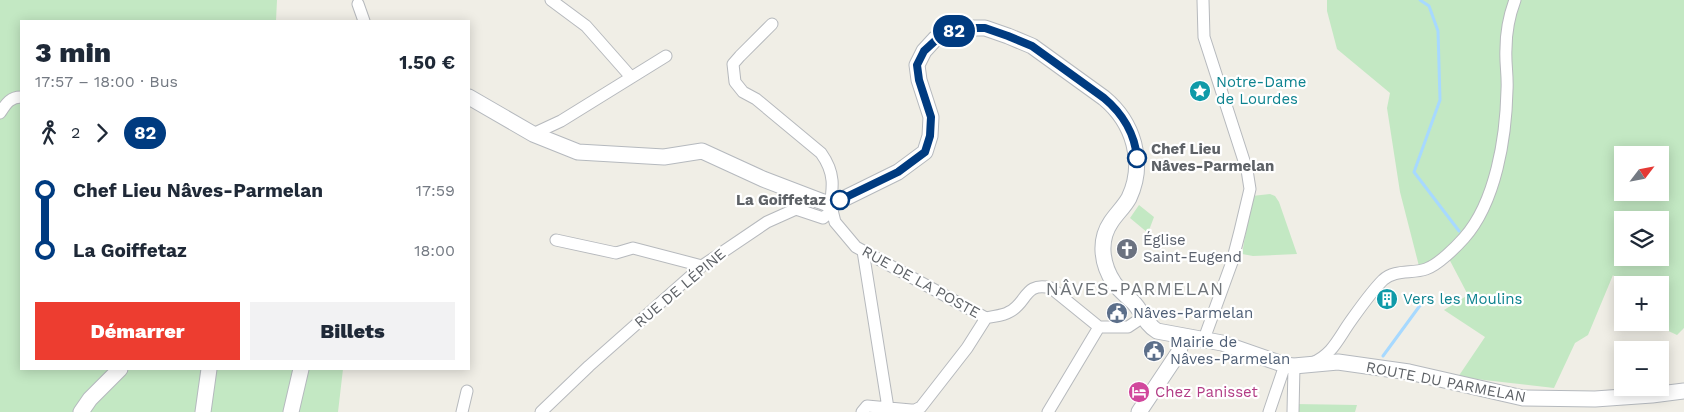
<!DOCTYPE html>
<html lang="fr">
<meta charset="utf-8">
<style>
:root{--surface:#fff;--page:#f2f2f3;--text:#1f2937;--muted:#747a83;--accent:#ed3d30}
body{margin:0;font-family:"Work Sans",sans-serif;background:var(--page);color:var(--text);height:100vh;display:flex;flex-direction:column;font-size:19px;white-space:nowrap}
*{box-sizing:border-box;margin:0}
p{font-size:16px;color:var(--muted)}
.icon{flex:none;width:28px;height:28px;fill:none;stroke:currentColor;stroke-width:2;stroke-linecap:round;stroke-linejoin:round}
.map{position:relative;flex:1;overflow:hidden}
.side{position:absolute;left:20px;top:20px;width:450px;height:350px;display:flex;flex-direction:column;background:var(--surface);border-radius:0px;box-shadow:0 2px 12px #0003}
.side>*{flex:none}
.badge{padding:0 10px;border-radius:16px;font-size:18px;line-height:32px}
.needle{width:32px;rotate:58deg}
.fabs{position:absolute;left:1614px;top:146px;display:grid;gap:10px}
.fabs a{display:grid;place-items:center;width:55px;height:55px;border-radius:0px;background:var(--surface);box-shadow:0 2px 12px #0003;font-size:25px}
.map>.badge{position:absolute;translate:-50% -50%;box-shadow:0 0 0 2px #fff}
.legs{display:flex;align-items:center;gap:8px;height:55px;padding:0 15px;font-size:16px}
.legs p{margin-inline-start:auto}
.summary{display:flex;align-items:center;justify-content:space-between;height:85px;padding:0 15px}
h1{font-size:28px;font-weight:800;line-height:38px}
.button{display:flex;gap:10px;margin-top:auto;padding:10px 15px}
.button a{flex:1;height:58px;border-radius:0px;background:var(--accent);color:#fff;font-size:20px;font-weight:800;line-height:58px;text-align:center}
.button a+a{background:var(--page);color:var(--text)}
ul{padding:0 15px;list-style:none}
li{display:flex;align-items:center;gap:18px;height:60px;font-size:19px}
li i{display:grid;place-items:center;width:8px;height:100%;margin:0 6px;background:currentColor}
li i::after{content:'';width:12px;height:12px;margin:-6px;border:4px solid;border-radius:50%;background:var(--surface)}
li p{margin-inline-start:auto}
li:first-child i{background:linear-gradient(#0000 50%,currentColor 0)}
li:last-child i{background:linear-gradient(currentColor 50%,#0000 0)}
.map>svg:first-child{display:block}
.green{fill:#c3e8c3;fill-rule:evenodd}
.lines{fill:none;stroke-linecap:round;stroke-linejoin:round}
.stream{stroke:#a7d9ff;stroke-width:3}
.street-casing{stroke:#b6b9bd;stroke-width:13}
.secondary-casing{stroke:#b5b9be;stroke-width:17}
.street{stroke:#fff;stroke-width:11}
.secondary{stroke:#fff;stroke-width:15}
.line-1-casing{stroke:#fff;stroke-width:11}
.line-1{stroke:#003b80;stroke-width:8}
.stop-1-dot{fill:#fff;stroke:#003b80;stroke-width:2.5}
.labels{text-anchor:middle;stroke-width:4.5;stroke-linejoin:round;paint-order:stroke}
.culture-label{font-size:15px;fill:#0d838f;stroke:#fff;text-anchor:start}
.stop-label{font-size:15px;font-weight:bold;fill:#5e6267;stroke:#fff;text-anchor:start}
.worship-label{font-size:15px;fill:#5b616d;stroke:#fff;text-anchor:start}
.street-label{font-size:15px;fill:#5e6267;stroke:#fff}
.service-label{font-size:15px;fill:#4e5e75;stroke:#fff;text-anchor:start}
.hotel-label{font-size:15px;fill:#b23c85;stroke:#fff;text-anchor:start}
.quarter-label{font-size:18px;letter-spacing:1px;fill:#6f7479;stroke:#fff}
</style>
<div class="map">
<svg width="1684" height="412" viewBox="0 0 1684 412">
<rect width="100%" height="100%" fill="#f0eee6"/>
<path class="green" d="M0,0H277L276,21H21V369H343L338,412H0Z
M1327,0H1684V328L1677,335L1651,323L1660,322V285H1622V287L1613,275L1588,335L1575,343L1554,388L1458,377L1485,337L1444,310L1468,295L1447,255L1420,270L1400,192L1387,108L1390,93L1337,49L1327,11ZM1622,155H1660V192H1622ZM1622,220H1660V258H1622Z
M1270,194L1275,196L1279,202L1297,254L1253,256L1242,254L1252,196Z
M1139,205L1154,217L1148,233L1130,218Z
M1295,404L1357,405L1355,412H1294Z"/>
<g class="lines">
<path class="stream" d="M1420,0L1429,6L1438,31L1440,100L1414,172L1459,231
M1383,356L1424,300"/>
<g class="street-casing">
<path id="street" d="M551,0L586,26L631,77
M1203,0L1204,37L1247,170L1250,189L1240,231L1232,262L1204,339
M358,4L364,21
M0,113C6,104 10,97 21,97
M533,134L561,121L666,56
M831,206L835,222L856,247L986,318C993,316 1003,316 1009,312C1027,304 1024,281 1051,288L1099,327
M556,240L616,253L633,248L702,266
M863,251L888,408
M1099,327H1128L1143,317
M1312,363C1332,355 1338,339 1350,322C1360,308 1371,292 1383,280C1395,269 1412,274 1426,269C1438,265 1456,247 1464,238C1496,202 1506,137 1507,90C1508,76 1505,62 1506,49C1506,32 1509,16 1515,0
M462,412L467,391
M541,412L589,366L702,266L767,222L796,209L823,218L829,213C833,188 836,174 821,153L756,99L743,92L735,82L733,64L740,56L772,24
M862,412L867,406L911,410H915L921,407L967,348L986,318
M1048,412L1099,327
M1269,412L1285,365
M1293,412L1294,366"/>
</g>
<g class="secondary-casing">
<path id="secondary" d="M469,97L533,134L578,152L664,157L702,151L763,179L831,205L898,172L925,152L930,136L931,117L919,80L917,65L924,51L935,39L950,32L968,28H985L1008,36L1032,46L1104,98C1133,122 1146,162 1129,198C1124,207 1117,213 1111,222C1098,241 1102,265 1114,283C1119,290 1127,296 1133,302C1142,311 1145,324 1157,331L1222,343L1285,365L1294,366L1338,362L1409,372L1523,398L1595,399L1652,395L1684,391
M81,412L90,399L120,369
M203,412L209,369
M291,412L301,369
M1139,412L1179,352L1182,336"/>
</g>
<use href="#street" class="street"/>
<use href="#secondary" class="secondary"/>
</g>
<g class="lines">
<g class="line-1-casing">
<path id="line-1" d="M840,200L898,172L925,152L930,136L931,117L919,80L917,65L924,51L936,40L950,32L968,28H985L1008,36L1032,46L1104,98C1122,113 1135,134 1137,158"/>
</g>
<use href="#line-1" class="line-1"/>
</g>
<defs>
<g id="sight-disc" transform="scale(1.125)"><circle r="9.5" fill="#0f9aa8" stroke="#fff"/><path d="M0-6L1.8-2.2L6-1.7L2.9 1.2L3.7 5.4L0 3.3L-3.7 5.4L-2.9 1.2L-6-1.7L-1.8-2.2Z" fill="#fff"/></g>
<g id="church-disc" transform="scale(1.125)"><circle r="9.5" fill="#6b7280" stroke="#fff"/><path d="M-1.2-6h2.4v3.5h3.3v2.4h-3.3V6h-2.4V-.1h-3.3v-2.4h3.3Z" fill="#fff"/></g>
<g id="building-disc" transform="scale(1.125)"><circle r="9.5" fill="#0f9aa8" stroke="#fff"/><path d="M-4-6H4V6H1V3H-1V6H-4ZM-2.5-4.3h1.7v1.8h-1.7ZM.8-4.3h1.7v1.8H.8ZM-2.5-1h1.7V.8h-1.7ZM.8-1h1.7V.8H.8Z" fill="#fff"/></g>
<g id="civic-disc" transform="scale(1.125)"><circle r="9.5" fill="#5c6f8a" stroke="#fff"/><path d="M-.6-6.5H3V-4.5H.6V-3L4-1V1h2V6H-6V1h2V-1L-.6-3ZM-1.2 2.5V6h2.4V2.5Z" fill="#fff"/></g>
<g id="hotel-disc" transform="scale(1.125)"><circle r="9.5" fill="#d1479c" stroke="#fff"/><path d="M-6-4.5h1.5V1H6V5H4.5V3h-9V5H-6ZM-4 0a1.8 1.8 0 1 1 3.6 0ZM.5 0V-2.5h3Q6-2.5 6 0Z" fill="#fff"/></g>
</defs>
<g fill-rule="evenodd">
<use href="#sight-disc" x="1200" y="91"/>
<use href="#church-disc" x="1127" y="249"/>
<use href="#building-disc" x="1387" y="299"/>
<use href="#civic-disc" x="1117" y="313"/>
<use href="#civic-disc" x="1154" y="351"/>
<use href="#hotel-disc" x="1139" y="392"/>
</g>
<g class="stop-1-dot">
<circle cx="1137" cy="158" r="9"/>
<circle cx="840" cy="200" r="9"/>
</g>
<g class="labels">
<g class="culture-label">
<text x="1216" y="87">Notre-Dame<tspan x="1216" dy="17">de Lourdes</tspan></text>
<text x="1403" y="304">Vers les Moulins</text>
</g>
<g class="stop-label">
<text x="1151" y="154">Chef Lieu<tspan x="1151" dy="17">Nâves-Parmelan</tspan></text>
<text x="826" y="205" text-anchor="end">La Goiffetaz</text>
</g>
<g class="worship-label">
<text x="1143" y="245">Église<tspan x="1143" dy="17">Saint-Eugend</tspan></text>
</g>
<g class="street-label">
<text transform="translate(921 282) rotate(29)" y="5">RUE DE LA POSTE</text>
<text transform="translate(680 288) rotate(-40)" y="5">RUE DE LÉPINE</text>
<text transform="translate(1446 382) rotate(11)" y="5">ROUTE DU PARMELAN</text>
</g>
<g class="service-label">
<text x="1133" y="318">Nâves-Parmelan</text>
<text x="1170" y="347">Mairie de<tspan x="1170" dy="17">Nâves-Parmelan</tspan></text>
</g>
<g class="hotel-label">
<text x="1155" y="397">Chez Panisset</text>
</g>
<g class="quarter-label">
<text x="1135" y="295">NÂVES-PARMELAN</text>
</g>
</g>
</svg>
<div class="fabs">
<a><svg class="needle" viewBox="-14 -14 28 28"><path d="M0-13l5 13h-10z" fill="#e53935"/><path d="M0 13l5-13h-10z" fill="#747a83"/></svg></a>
<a><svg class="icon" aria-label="layers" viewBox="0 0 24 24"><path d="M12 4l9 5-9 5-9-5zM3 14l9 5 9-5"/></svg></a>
<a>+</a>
<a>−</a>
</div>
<b class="badge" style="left:954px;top:31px;background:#003b80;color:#fff">82</b>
<section class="side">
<div class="summary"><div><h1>3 min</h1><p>17:57 – 18:00 · Bus</p></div><b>1.50 €</b></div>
<div class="legs"><svg class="icon" aria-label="walk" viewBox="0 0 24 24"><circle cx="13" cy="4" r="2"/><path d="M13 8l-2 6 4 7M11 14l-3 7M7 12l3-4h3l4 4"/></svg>2<svg class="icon" aria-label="forward" viewBox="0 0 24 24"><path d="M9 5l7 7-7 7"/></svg><b class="badge" style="background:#003b80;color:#fff">82</b></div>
<ul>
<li><i style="color:#003b80"></i><b>Chef Lieu Nâves-Parmelan</b><p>17:59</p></li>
<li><i style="color:#003b80"></i><b>La Goiffetaz</b><p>18:00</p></li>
</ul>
<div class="button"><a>Démarrer</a><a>Billets</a></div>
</section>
</div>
